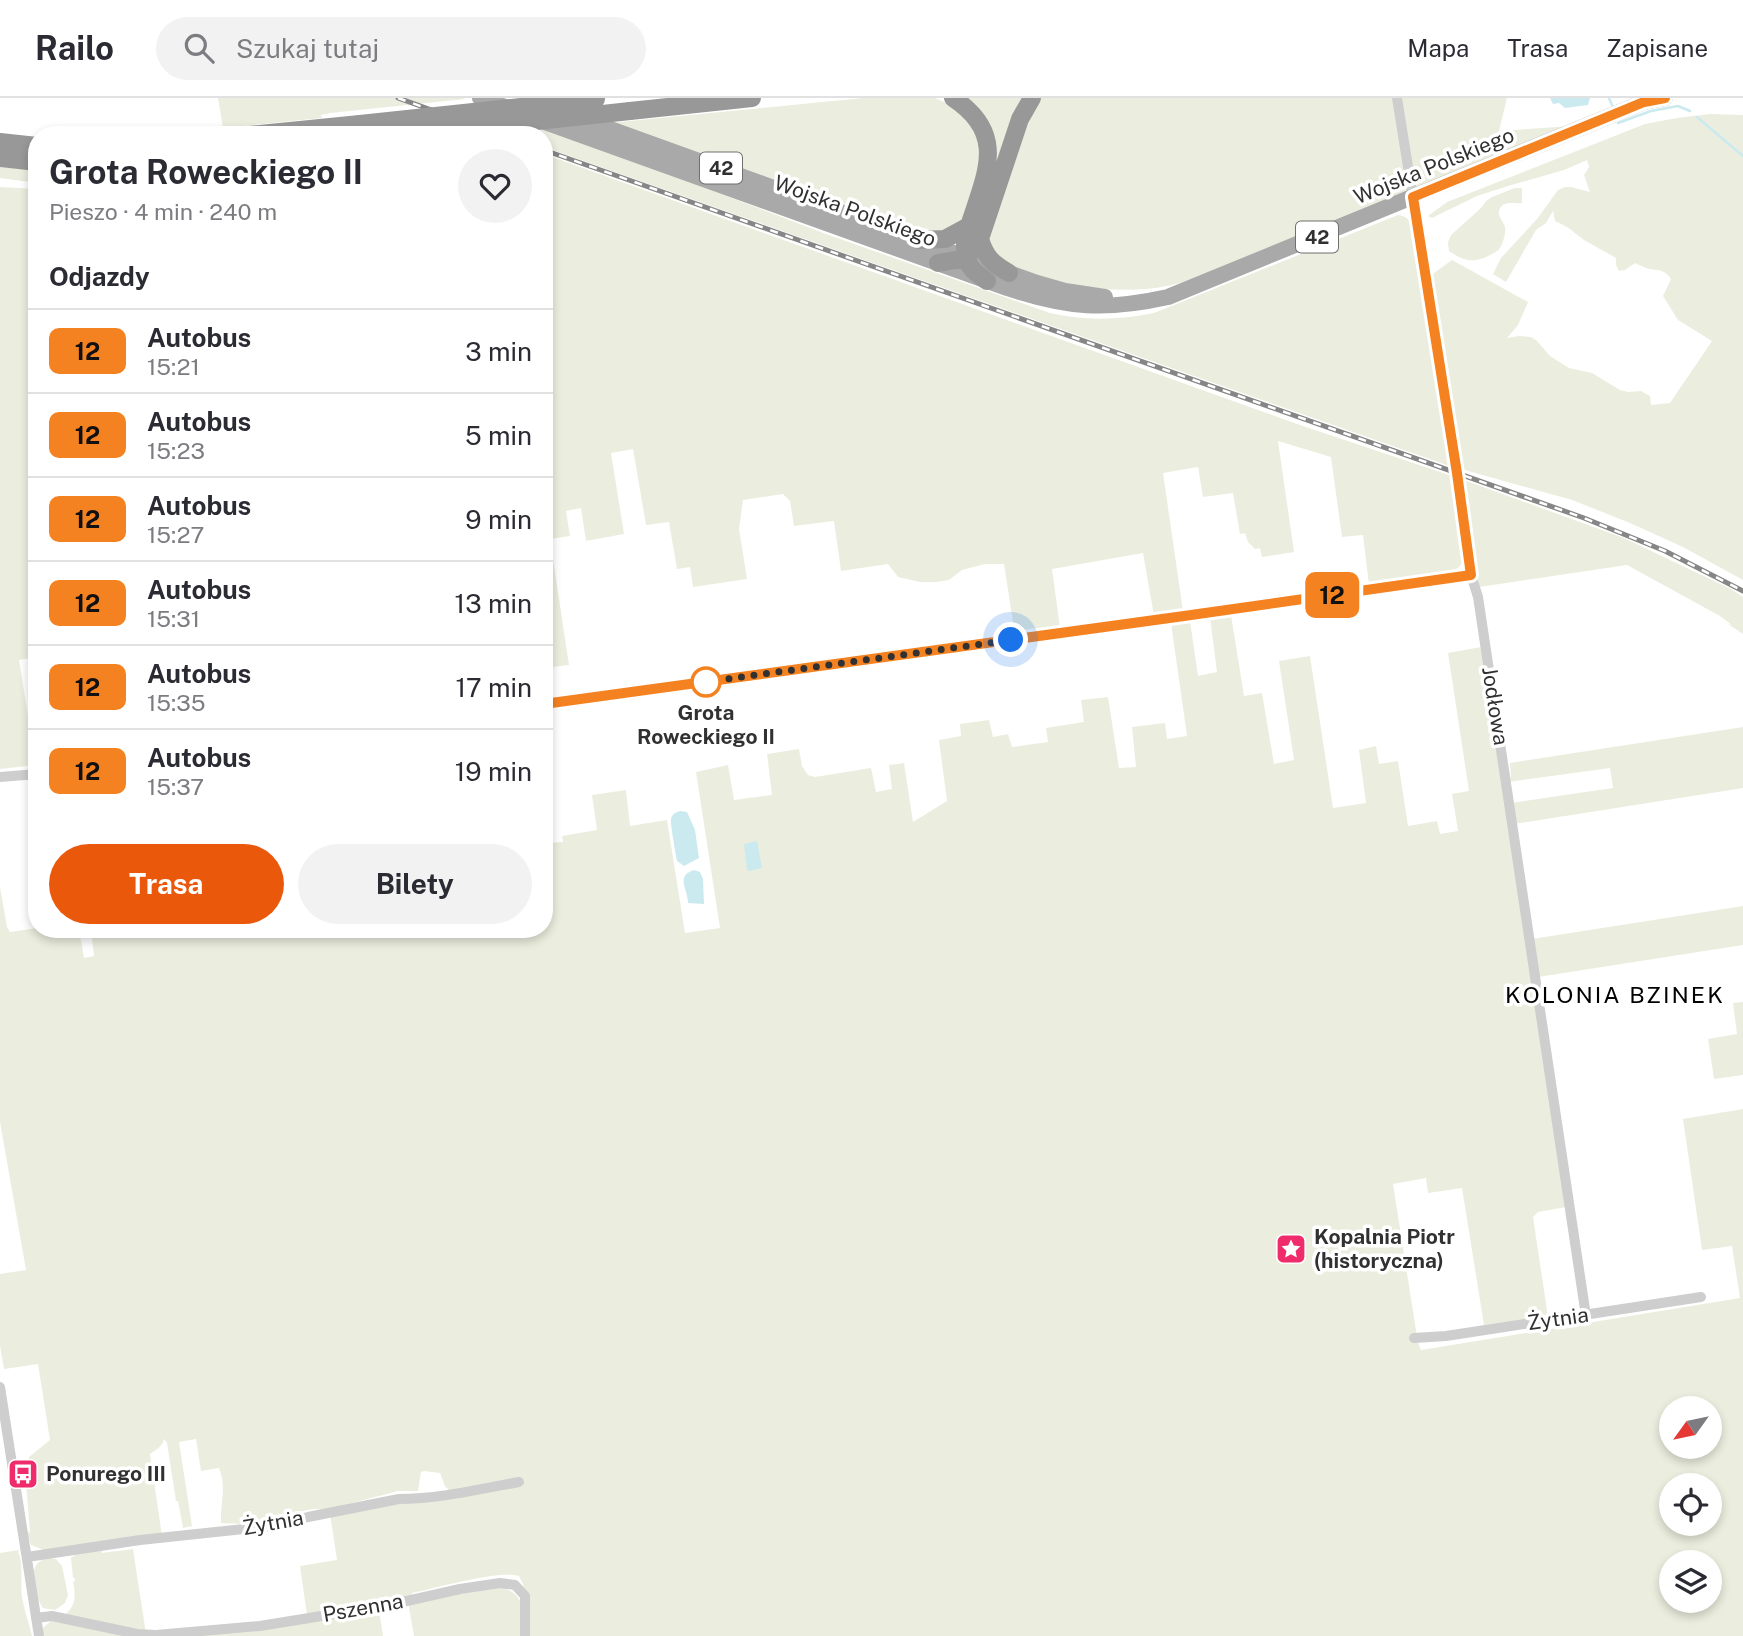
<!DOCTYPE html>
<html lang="pl">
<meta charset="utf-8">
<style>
:root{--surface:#fff;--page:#f2f2f3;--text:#2b2b33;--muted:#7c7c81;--line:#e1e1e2;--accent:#ea580c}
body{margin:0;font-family:"Public Sans",sans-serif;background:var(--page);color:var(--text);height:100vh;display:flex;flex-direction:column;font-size:26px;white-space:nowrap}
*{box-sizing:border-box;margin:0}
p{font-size:23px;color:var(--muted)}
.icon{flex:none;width:38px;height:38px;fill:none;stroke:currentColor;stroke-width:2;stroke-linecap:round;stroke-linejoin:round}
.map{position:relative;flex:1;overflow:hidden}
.panel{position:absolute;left:28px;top:28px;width:525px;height:812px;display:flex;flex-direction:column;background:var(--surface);border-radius:28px;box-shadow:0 4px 10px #0003}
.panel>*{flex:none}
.badge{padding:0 14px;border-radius:10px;font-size:24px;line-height:46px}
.needle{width:46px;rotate:237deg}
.controls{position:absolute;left:1659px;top:1298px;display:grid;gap:14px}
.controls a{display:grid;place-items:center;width:63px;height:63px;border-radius:50%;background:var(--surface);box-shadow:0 4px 10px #0003;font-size:35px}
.you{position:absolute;width:35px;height:35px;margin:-18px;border:5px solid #fff;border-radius:50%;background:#1a73e8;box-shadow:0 0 0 10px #1a73e833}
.map>.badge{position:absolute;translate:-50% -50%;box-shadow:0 0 0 4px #fff}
h2{padding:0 21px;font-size:26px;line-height:63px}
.round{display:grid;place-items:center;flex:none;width:74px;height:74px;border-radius:37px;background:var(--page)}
.overview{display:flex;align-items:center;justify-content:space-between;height:119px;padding:0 21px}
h1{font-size:33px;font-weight:700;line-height:52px}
.action{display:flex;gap:14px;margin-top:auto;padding:14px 21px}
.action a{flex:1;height:80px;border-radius:42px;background:var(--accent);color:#fff;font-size:28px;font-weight:700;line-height:80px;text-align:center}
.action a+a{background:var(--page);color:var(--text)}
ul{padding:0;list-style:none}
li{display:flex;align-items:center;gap:21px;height:84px;padding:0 21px;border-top:2px solid var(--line)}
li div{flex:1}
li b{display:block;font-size:26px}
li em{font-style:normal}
li .badge{min-width:77px;font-weight:700;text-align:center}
header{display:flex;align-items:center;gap:42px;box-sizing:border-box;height:98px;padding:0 35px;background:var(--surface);border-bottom:2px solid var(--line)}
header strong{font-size:33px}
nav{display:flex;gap:38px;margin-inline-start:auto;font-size:24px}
.search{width:490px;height:63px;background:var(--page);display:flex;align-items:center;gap:18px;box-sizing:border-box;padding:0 24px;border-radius:38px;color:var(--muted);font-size:26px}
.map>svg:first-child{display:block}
.green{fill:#ebeede;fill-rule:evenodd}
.water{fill:#caeaef}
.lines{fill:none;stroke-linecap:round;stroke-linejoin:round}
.stream{stroke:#caeaef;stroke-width:2.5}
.street{stroke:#cecece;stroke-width:10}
.primary{stroke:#a9a9a9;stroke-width:16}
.highway{stroke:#989898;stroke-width:18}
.rail-casing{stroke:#868686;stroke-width:5}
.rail{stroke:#fff;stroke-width:2.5;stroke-dasharray:8;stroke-linecap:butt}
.highway-bridge{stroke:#989898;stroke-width:18}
.line-casing{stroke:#fff;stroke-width:16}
.line{stroke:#f58220;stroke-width:10}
.walk{stroke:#313131;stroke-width:7;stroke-dasharray:0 12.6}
.stop-dot{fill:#fff;stroke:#f58220;stroke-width:3.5}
.labels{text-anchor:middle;stroke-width:7;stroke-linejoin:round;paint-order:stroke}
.shield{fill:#fff;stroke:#6f6f6f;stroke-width:2}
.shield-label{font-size:19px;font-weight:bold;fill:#313131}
.street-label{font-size:21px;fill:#313131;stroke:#fff}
.stop-label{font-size:21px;font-weight:bold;fill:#313131;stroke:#fff}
.poi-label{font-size:21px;font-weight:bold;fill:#313131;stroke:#fff;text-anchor:start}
.neighbourhood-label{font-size:23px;letter-spacing:2px;fill:#000;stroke:#fff}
</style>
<header>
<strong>Railo</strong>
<div class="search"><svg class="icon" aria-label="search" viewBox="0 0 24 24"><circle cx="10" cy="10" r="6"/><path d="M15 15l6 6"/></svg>Szukaj tutaj</div>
<nav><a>Mapa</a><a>Trasa</a><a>Zapisane</a></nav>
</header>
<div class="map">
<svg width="1743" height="1538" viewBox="0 0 1743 1538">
<rect width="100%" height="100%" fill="#fff"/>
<path class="green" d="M218,0H463L465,1L330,15L321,17L322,20L223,30Z
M863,0H935L951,7L969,21L982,41L980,72L961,125L951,131L931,136L912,133L609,25Z
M967,0H1025L988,86L980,15Z
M1039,0H1507L1499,33L1586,27L1184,184C1172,187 1159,190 1146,191C1095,195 1044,183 998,162L986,137L1020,33Z
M1710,16L1743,17V482L1683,449L1630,425L1572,402L1461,371L1430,178L1452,162L1528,204L1518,227L1507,240L1519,238L1531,239L1537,243L1550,258L1569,270L1592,275L1620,292L1628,294L1641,293L1650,298L1651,307L1670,305L1712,243L1678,222L1663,198L1671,181C1664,170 1657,173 1646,170C1644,169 1637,166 1635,165L1625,172L1619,173L1616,167V160L1584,142L1567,129L1555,123L1553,113L1546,125L1536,132L1506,184L1493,176L1501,160L1537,121L1558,92L1565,89H1571L1590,94L1584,77L1589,69L1587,62L1564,72L1508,88L1477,98L1432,120L1428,118L1447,104L1645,26L1677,20Z
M551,31L826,136L1050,215C1085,223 1118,222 1154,215L1398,117C1406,118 1409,121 1412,128L1452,369L544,49V37L507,36Z
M544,56L1297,326L1452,378L1464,460L1461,467L1453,474L1369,487L1363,437L1342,439L1331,359L1278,343L1294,454L1262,459L1260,450L1255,451L1248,444L1245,435L1240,436L1233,395L1203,399L1198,369L1163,375L1183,513L1154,518L1143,455L1052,471L1060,530L1015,537L1004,466H985L962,472L949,482L936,484H920L898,479L888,466L841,473L834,423L794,428L790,403L783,396L743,402L739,431L747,481L693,489L690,469L677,471L669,424L646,427L633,351L611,355L624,436L586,443L581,410L566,413L570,438L550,441L569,567L544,570Z
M0,69L37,72V85L0,80Z
M0,89L37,91V559L19,562L36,667L0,671Z
M1515,90H1522V105C1516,106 1505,103 1501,109C1495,117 1503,122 1505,129C1506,134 1504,141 1502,146C1500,152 1496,154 1490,157C1474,166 1463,163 1449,153L1448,144L1451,137L1481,110L1486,103L1492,99Z
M1461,381L1624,440L1731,491L1743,499V536L1728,526L1732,527L1720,518L1627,467L1479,489Z
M1231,517L1244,598L1262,595L1274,666L1294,662L1279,563L1310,558L1333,710L1366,705L1359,652L1376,648L1379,666L1398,663L1408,728L1437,723L1440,736L1458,733L1452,696L1469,693L1448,555L1487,548L1505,666L1511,680L1510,665L1743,629V690L1514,726L1532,841L1743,808V847L1538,879L1572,1108L1538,1114L1533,1119L1548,1219L1484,1227L1462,1090L1428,1095L1426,1080L1393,1086L1418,1245L1421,1252L1740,1200L1732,1148L1702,1152L1683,1021L1743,1011V1538H529C528,1517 530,1497 519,1478C498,1472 437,1490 412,1495L410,1500L307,1517L300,1468L337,1462L330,1416L450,1393L445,1388L440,1375L424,1373L421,1374L418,1393H398L329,1411H313L283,1417L261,1425L244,1426L221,1425C220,1404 227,1390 219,1370L201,1373L196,1341L179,1344L192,1428L183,1430L178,1403H176L167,1345L164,1341C162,1349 156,1352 150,1356L162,1438L44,1452L31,1447L27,1435L30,1434L26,1386L22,1363L29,1362V1359L50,1342L38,1266L4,1271L0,1248V1176L26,1172L0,1024V789L7,829L10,834L37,830L79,831L84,860L94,858L91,831H544V743L545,745L563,744L562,738L597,732L592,697L626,692L630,728L667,722L685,835L720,830L696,674L728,667L734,702L772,697L767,656L799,651L802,668L808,677L815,679L871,670L876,694L892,691L889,667L904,665L913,724L947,703L939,642L961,638L960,626L989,622L993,639L1008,636L1012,649L1048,644L1046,630L1084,624L1081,602L1108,599L1119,670L1136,669L1132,629L1165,625L1167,641L1187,638L1171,525L1190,523L1198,578L1217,574L1210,520ZM1610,670L1613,690L1511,705L1508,684ZM1671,1311H1710V1349H1671ZM1671,1388H1710V1426H1671ZM1671,1465H1710V1503H1671Z
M1743,904V977L1714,981L1708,941L1737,936L1733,905Z
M101,1451L102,1455L133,1451L146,1536L63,1518C76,1509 76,1498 73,1484L75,1483V1480H73L71,1460L76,1456Z
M19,1452L18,1454C24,1465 20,1485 22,1499C24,1512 29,1525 32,1538H0V1455Z
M49,1460L56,1461L62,1468L68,1497L65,1505L55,1512L43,1510C36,1501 28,1475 38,1465C41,1462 44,1461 49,1460Z
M497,1488C528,1496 522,1512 522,1538H414L408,1504Z
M379,1512L383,1538H191Z
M52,1522L128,1538H43V1530Z"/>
<path class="water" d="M1550,0H1590L1588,7L1565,10L1559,5L1553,6Z
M680,713L687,714L695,732L699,760L684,768L677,763C676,757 670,725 671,721C673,715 675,715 680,713Z
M757,743L762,770L750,773L747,772L744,746Z
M694,772L700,774L703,781L704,806L688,805C688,791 675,778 694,772Z"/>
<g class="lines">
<path class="stream" d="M1609,0L1612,7
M1697,19L1743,58
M1618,25L1651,13L1678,8L1690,13"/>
<path class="street" d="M1397,0L1457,375L1471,477L1478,499L1586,1218
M544,606L1209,515L1471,477
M0,679L37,676
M1414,1240L1446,1238L1701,1199
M0,1289L39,1538
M27,1459L140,1442L272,1428L308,1419L399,1401C439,1401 480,1391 519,1384
M36,1520L52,1518L137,1536L156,1537L260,1528L389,1507L460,1491L500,1485L515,1487L525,1498V1538"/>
<path class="primary" d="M480,0L508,10
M577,19L1037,185L1065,193L1105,199
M542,23L1007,190C1068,210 1105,213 1168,199L1644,4L1665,0"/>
<path class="highway" d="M953,0C1006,35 987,73 971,122C966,136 962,150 968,164C971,173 981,178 987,183
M630,13L752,0
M249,37L360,26
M0,44L37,48
M0,60L37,64
M980,141C986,160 992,165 1009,175
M918,142L945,141L969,128
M938,165L967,160L980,141L1020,21L1032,0"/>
<g class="rail-casing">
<path id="rail" d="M398,0L501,37
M544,52L1584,420L1665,453L1743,493"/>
</g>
<use href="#rail" class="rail"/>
<path class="highway-bridge" d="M360,26L596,1
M408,37L630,13"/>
</g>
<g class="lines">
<g class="line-casing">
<path id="line" d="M544,606L1184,518L1471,477L1457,375L1413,99L1644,4L1665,0"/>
</g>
<use href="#line" class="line"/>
<path class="walk" d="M706,584H705L1011,542"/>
</g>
<defs>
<g id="sight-square" transform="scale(1.575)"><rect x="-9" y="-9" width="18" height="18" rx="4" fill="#f02b6c" stroke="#fff"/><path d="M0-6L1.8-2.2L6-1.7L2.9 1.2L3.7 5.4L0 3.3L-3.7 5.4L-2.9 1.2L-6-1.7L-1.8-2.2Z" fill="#fff"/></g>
<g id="bus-square" transform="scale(1.575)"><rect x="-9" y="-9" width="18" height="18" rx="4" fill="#f02b6c" stroke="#fff"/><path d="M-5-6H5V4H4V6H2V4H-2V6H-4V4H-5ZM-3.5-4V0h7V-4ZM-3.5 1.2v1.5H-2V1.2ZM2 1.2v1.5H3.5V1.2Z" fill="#fff"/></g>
</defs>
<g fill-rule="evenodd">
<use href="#sight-square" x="1291" y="1151"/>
<use href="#bus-square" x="23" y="1376"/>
</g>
<circle class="stop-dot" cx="706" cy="584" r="14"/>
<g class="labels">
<g class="shield">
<rect x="700" y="54.5" width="42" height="31" rx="5"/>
<rect x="1296" y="123.5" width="42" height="31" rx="5"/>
</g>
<g class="shield-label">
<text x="721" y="77">42</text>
<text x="1317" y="146">42</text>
</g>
<g class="street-label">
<text transform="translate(1434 68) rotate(-22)" y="7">Wojska Polskiego</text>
<text transform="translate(855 113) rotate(20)" y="7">Wojska Polskiego</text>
<text transform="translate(1495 608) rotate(81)" y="7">Jodłowa</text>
<text transform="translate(1558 1221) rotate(-8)" y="7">Żytnia</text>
<text transform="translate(273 1425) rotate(-10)" y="7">Żytnia</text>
<text transform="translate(363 1510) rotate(-10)" y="7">Pszenna</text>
</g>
<g class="stop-label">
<text x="706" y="622">Grota<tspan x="706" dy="24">Roweckiego II</tspan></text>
</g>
<g class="poi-label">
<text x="1314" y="1146">Kopalnia Piotr<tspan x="1314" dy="24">(historyczna)</tspan></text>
<text x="46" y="1383">Ponurego III</text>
</g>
<g class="neighbourhood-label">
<text x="1615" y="905">KOLONIA BZINEK</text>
</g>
</g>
</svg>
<div class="controls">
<a><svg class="needle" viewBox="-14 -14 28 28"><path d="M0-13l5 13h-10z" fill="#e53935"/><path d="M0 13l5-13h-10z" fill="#7c7c81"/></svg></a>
<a><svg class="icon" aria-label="locate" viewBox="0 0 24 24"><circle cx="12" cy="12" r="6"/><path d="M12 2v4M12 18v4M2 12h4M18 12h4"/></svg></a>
<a><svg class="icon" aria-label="layers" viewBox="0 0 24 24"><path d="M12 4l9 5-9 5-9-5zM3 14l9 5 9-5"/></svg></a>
</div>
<div class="you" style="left:1011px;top:542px"></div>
<b class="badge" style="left:1332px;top:497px;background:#f58220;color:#111">12</b>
<section class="panel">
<div class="overview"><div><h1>Grota Roweckiego II</h1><p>Pieszo · 4 min · 240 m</p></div><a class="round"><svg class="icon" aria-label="heart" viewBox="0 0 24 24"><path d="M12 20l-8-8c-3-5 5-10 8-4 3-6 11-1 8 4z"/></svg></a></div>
<h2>Odjazdy</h2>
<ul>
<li><span class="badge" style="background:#f58220;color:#111">12</span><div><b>Autobus</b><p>15:21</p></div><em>3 min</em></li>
<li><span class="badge" style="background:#f58220;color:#111">12</span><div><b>Autobus</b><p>15:23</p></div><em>5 min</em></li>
<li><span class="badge" style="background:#f58220;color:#111">12</span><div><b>Autobus</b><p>15:27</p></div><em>9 min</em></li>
<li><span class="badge" style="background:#f58220;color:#111">12</span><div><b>Autobus</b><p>15:31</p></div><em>13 min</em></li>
<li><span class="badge" style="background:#f58220;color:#111">12</span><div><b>Autobus</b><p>15:35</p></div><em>17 min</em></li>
<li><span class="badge" style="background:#f58220;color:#111">12</span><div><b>Autobus</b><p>15:37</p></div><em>19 min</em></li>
</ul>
<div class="action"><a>Trasa</a><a>Bilety</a></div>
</section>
</div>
